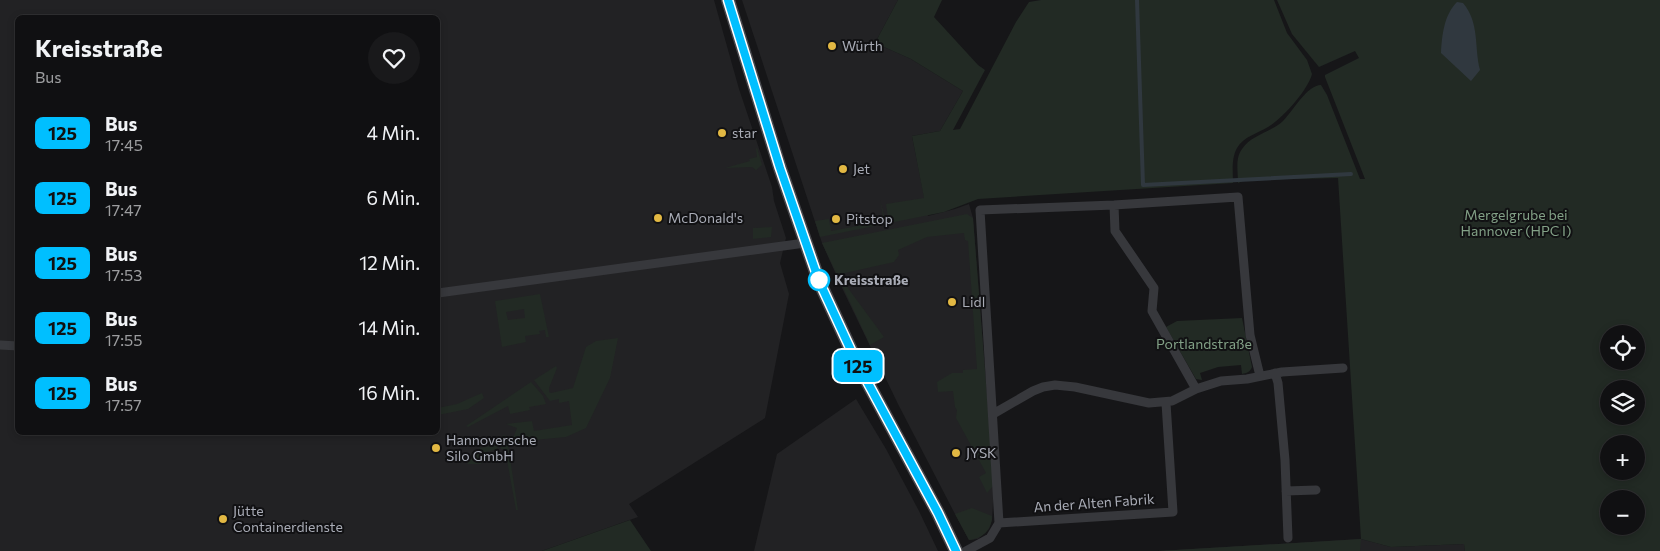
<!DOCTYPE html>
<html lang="de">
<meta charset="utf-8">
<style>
:root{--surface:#101012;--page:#19191b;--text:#f1f3f6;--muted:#9c9d9f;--line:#303032}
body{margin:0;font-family:Commissioner,sans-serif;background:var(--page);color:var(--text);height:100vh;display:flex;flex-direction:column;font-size:19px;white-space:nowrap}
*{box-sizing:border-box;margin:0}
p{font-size:16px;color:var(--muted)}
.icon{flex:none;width:28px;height:28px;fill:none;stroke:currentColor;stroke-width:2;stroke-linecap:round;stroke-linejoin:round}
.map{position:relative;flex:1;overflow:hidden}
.drawer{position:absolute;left:15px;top:15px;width:425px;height:420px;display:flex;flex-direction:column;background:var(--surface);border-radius:8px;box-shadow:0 2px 8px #0003,0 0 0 1px var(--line)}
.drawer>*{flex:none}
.badge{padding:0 10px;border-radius:8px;font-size:18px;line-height:32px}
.fabs{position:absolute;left:1600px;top:325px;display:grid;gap:10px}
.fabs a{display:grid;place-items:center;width:45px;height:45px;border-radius:50%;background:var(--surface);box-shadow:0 2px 8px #0003,0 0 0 1px var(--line);font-size:25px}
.map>.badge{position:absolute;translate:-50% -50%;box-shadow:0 0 0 2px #fff}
.round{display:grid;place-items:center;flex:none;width:52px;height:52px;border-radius:26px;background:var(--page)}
.headline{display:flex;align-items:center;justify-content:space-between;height:85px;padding:0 20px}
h1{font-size:24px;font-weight:700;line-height:38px}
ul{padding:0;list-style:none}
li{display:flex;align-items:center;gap:15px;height:65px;padding:0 20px}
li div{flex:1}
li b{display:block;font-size:19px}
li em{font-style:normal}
li .badge{min-width:55px;font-weight:700;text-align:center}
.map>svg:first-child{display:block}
.built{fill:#222224;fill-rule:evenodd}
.green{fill:#222a24;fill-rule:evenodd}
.water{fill:#30383f}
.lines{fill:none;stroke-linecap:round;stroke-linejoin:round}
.stream{stroke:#30383f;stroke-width:4}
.street{stroke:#37383c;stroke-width:9}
.secondary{stroke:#45474c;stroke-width:14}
.line-casing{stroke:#fff;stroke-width:11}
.line{stroke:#00bfff;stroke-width:8}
.poi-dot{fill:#e2b843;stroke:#111113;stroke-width:2}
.stop-dot{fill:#fff;stroke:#00bfff;stroke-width:2.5}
.labels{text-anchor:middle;stroke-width:4;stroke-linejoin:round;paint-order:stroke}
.poi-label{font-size:14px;fill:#a9acb6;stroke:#111113;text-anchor:start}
.park-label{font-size:14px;fill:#82a086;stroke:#111113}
.stop-label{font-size:14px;font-weight:bold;fill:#a9acb6;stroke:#111113;text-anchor:start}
.street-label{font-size:14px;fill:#a9acb6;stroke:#111113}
</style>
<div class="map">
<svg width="1660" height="551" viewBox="0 0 1660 551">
<rect width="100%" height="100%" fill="#161618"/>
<path class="built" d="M0,0H714L739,89L772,187L774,201L786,238L780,263L789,294L765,418L629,504L638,517L542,551H0ZM18,18H438V432H18Z
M742,0H898L875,43L911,59L963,91L940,131L912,136L928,216L955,209L969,204L973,218L994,485L992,520L989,529L978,539L969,540L955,514L898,404L843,290L822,243Z
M856,399L886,449L919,511L938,551H754L777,454Z
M1361,539L1391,547L1464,544L1465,551H1158Z"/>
<path class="green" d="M898,0H942L934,17L978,65L985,70L953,130L960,129L1016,22L1029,2L1041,0H1274L1287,33L1307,60L1312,74C1308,90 1283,118 1268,127C1258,133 1243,137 1237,148C1231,159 1233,172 1233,183L978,199L944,212L820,237L815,221L829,219L831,231L884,221L880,200L885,219L888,218L886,204L924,198L912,136L940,131L963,91L911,59L875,43Z
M1277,0H1660V551H1465L1464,544L1391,547L1361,539L1360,551H1158L1361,539L1338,178L1245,180L1238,183C1238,172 1235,158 1242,149C1251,135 1271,132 1283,121C1293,111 1307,85 1321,85L1327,95L1360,179H1365L1325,77V75L1359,58L1355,51L1319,67L1292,34ZM1609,334H1636V361H1609ZM1609,389H1636V416H1609ZM1609,444H1636V471H1609ZM1609,499H1636V526H1609Z
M757,148L762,165L756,170L752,167L725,168L750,161L749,159L757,157L756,149Z
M967,214L973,218L994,485L987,493L979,477L986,473L956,418L957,410L955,407L953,391L938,392L937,382L952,373H963V370L977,369L968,241L965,240L964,233L927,237L898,250L899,255L894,262L845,273L842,280L884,337L870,345L822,243Z
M772,227L771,237L753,239V228Z
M540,294L549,337H546L545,330L539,331L540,334L525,336L526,342L502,347L495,301ZM524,309L525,318L508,320L506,312Z
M1242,318L1252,367C1250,372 1247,373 1242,374L1241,365L1218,367L1200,373L1202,380L1196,379L1166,327L1177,321Z
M618,338L610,378L586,428L566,437L523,441L508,445L518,510H516L505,449H501L500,441L503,435L513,438L517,428L506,424L532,421L534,431L572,425L569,401L559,403V399L550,401L534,380L556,366L557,368L549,388V392L551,393L573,388L586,347L596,341Z
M531,382L543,396L546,404L529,407L530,410L510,414L508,406L468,427L466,426Z
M482,393L484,398L468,409L438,415V408L457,404Z
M497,445L498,449L486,452L481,464H467L480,448Z
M972,508L992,516C992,530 982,539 969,540L955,514Z
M630,520L651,551H542Z"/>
<path class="water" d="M1457,2L1463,3C1480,23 1474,48 1480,70L1471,81L1441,53C1442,35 1444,15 1457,2Z"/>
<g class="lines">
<path class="stream" d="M1137,0L1143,185L1351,174"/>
<path class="street" d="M438,293L805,243
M0,345L18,346
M1275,373L1278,383L1285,460L1288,538
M1196,389L1221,381L1247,379L1282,372L1343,368
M993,414L1033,391L1043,387L1055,385L1075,387L1149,403L1172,401L1196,389L1152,311L1154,288L1115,231L1114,205
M1286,491L1316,490
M999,523L1173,512L1166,403
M966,551L990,538L999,523L980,210L1114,205L1238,197L1250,335L1260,376"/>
<path class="secondary" d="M728,0L780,168L819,281L856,361L938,513L956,551"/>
</g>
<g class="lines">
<g class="line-casing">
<path id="line" d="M728,0L780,168L819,281L856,361L938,513L956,551"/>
</g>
<use href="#line" class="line"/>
</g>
<g class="poi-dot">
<circle cx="832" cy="46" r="5"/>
<circle cx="722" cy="133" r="5"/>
<circle cx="843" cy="169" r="5"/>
<circle cx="658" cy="218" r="5"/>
<circle cx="836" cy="219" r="5"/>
<circle cx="952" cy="302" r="5"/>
<circle cx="436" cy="448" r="5"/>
<circle cx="956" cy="453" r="5"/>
<circle cx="223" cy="519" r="5"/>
</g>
<circle class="stop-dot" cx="819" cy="280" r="10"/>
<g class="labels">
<g class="poi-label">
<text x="842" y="51">Würth</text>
<text x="732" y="138">star</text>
<text x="853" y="174">Jet</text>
<text x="668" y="223">McDonald's</text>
<text x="846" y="224">Pitstop</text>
<text x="962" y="307">Lidl</text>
<text x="446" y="445">Hannoversche<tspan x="446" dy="16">Silo GmbH</tspan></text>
<text x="966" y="458">JYSK</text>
<text x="233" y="516">Jütte<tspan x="233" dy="16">Containerdienste</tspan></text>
</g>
<g class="park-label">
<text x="1516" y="220">Mergelgrube bei<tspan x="1516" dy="16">Hannover (HPC I)</tspan></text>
<text x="1204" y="349">Portlandstraße</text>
</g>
<g class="stop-label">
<text x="834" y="285">Kreisstraße</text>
</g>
<g class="street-label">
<text transform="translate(1094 503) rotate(-4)" y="5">An der Alten Fabrik</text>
</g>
</g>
</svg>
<div class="fabs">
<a><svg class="icon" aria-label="locate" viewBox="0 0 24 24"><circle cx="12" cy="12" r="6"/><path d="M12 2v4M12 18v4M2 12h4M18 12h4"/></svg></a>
<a><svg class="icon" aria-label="layers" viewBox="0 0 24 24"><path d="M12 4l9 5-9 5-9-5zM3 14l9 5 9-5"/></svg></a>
<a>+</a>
<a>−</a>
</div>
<b class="badge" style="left:858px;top:366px;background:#00bfff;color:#111">125</b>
<section class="drawer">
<div class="headline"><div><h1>Kreisstraße</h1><p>Bus</p></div><a class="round"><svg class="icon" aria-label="heart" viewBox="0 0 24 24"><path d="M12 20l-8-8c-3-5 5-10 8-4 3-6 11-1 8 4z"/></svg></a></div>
<ul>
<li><span class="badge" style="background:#00bfff;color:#111">125</span><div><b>Bus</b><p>17:45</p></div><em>4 Min.</em></li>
<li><span class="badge" style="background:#00bfff;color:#111">125</span><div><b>Bus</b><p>17:47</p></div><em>6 Min.</em></li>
<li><span class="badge" style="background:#00bfff;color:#111">125</span><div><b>Bus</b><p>17:53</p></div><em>12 Min.</em></li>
<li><span class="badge" style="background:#00bfff;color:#111">125</span><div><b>Bus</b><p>17:55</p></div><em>14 Min.</em></li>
<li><span class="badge" style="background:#00bfff;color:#111">125</span><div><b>Bus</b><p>17:57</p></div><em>16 Min.</em></li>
</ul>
</section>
</div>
